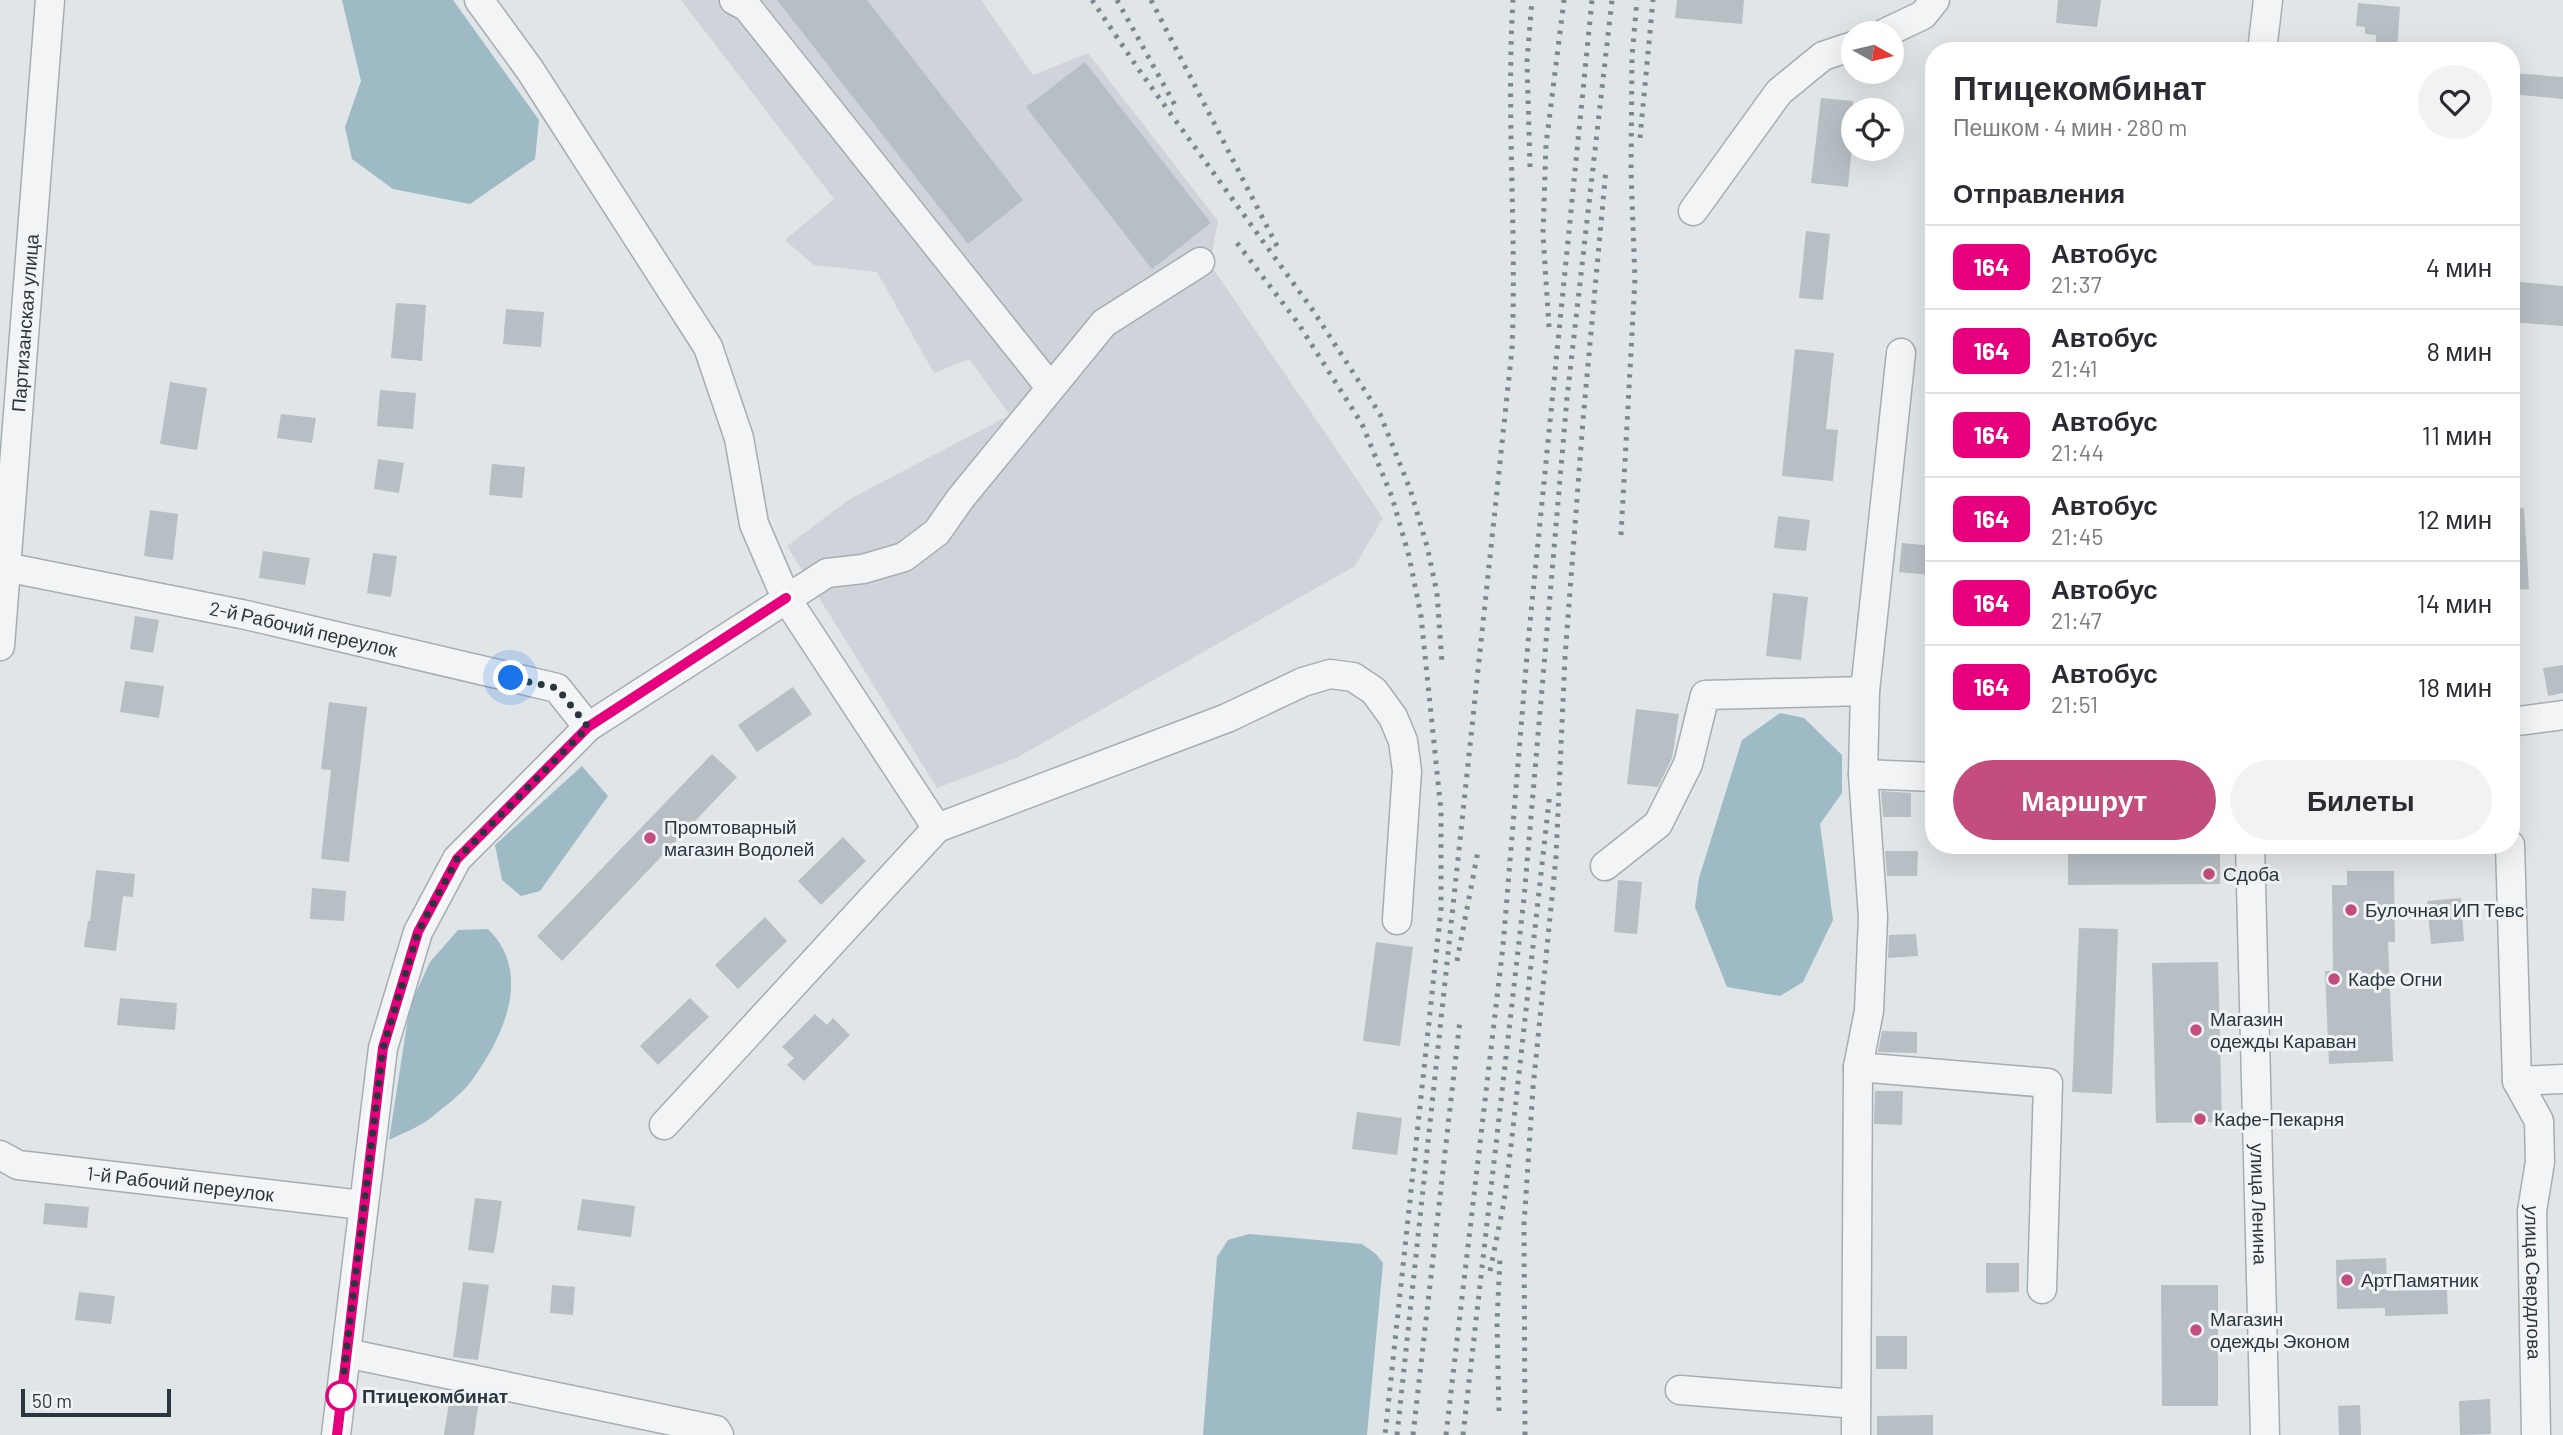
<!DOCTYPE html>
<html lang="ru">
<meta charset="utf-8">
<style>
:root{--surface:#fff;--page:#f2f2f3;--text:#2b2b33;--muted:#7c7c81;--line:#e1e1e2;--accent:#c34e7e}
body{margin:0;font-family:Barlow,sans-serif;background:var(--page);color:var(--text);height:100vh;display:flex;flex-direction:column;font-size:26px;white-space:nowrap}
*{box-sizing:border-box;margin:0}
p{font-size:23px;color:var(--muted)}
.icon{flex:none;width:38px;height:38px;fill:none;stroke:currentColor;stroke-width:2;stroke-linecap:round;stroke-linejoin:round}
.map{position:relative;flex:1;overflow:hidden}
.side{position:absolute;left:1925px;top:42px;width:595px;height:812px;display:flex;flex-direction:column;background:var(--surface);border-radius:28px;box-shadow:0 7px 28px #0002}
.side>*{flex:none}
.badge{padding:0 14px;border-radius:10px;font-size:24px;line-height:46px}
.needle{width:46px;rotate:98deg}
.buttons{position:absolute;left:1841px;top:21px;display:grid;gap:14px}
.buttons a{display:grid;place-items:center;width:63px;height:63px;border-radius:50%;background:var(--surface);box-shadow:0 7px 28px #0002;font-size:35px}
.scale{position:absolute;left:21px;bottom:18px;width:150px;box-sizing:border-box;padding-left:7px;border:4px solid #2a363d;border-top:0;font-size:19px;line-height:24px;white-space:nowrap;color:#2a363d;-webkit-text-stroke:5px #eff3f5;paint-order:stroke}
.you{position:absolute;width:35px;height:35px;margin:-18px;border:5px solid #fff;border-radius:50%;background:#1a73e8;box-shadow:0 0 0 10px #1a73e833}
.map>.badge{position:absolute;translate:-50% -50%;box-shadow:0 0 0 4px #fff}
h2{padding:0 28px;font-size:26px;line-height:63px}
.round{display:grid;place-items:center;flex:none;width:74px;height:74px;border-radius:37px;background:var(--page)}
.headline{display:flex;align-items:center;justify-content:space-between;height:119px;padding:0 28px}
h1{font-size:33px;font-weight:600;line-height:52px}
.cta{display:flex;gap:14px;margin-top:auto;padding:14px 28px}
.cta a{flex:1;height:80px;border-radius:42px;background:var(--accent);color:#fff;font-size:28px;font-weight:600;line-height:80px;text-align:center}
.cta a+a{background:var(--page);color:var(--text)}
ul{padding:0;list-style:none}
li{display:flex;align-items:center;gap:21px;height:84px;padding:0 28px;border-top:2px solid var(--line)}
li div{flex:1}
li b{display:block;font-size:26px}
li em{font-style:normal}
li .badge{min-width:77px;font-weight:700;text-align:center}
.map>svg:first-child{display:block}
.built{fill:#ced4d9}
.water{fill:#9dbac5}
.building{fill:#b7bfc4}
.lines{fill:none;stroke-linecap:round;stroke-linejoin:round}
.minor-casing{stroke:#a6adb1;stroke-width:31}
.minor{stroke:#f2f4f6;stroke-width:28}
.rail{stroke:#7a8890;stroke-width:5;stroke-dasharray:3.5 7;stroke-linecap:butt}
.line-casing{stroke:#fff;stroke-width:16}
.line{stroke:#e6007e;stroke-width:10}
.walk{stroke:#2a363d;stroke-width:7;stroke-dasharray:0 12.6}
.poi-dot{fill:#c34e7e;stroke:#eff3f5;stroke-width:2.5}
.stop-dot{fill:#fff;stroke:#e6007e;stroke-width:3.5}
.labels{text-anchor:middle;stroke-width:6;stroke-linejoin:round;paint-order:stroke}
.street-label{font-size:19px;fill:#2a363d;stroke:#eff3f5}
.poi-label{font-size:19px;fill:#2a363d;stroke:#eff3f5;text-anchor:start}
.stop-label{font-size:19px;font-weight:bold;fill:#2a363d;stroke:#eff3f5;text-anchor:start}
</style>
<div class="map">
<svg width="2563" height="1435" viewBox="0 0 2563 1435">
<rect width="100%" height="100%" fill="#e0e5e7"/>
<path class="built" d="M681,0H981L1033,75L1088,53L1218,221L1210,264L1383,518L1355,566L1016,758L937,788L787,546L850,499L1010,415L969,359L934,373L877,272L814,265L785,240L834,199Z"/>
<path class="water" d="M342,0H453L539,120L535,159L470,204L393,189L352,159L345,127L361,81Z
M1780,713L1804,718L1842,755V793L1820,824L1833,920L1803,982L1780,996L1727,987L1695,907L1699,878L1742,740Z
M582,766L608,796L540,891L521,896L502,880L495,845Z
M488,929C533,973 504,1036 472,1080C462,1094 445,1106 432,1117C420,1127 403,1133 389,1140L410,1005L430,962L458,930Z
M1249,1234L1362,1244L1376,1254L1383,1263L1367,1435H1203L1217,1257L1228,1240Z"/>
<path class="building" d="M777,0H867L1023,200L968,244Z
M1677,0H1744L1742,24L1675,18Z
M2058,0H2101L2097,27L2056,23Z
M2358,3L2400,7L2397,51H2375L2376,35L2365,34V27L2356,26Z
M1085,62L1211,223L1152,269L1026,107Z
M2512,73L2563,77V99L2511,94Z
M1821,98L1853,101V137L1848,187L1811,183Z
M1806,231L1830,234L1823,300L1799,298Z
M2511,281L2563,286V326L2511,322Z
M396,303L426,305L422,361L391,358Z
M506,309L544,312L541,347L503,344Z
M1795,349L1834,353L1826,429L1838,430L1833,481L1782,476Z
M170,382L207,388L197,450L160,444Z
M380,390L416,393L413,429L377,426Z
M281,414L316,418L312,443L277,438Z
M378,459L404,463L399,493L374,489Z
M492,464L525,467L522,498L489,495Z
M2524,508L2529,589L2511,590V509Z
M150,510L178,514L173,560L144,556Z
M1778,516L1810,520L1806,551L1774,548Z
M1902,543L1934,546L1931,575L1899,572Z
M263,551L310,558L305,585L259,578Z
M373,553L397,556L391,597L367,593Z
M1773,593L1808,597L1801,660L1766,656Z
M135,616L159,620L153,653L130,649Z
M2563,665V693L2548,696L2543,668Z
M125,681L164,686L159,718L120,712Z
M793,687L812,714L757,752L738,725Z
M329,702L367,707L349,862L321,859L331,770L321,769Z
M1636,709L1679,714L1672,758L1658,787L1627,784Z
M712,754L737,777L562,961L537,936Z
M1881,791L1911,793V817H1883Z
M843,837L866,861L821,905L798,881Z
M2068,845H2220V884L2068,885Z
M1885,851H1918L1917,876H1887Z
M96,870L135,874L133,897L123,896L116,951L84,947L88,921H90Z
M2347,871H2394L2395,942H2388L2393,1061L2329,1064L2325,971H2333L2332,885H2347Z
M1618,880L1642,882L1637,934L1614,932Z
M312,888L346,891L344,921L310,919Z
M2461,898L2464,941L2431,944L2427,901Z
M765,917L787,941L738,989L715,965Z
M2079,928L2118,929L2112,1094L2072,1092Z
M1916,934L1918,956L1888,958L1889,935Z
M1376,942L1413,947L1400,1046L1363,1041Z
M2218,962L2222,1122L2156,1123L2152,963Z
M120,998L177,1003L175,1030L117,1025Z
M690,998L709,1017L658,1065L640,1046Z
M815,1014L827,1025L833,1018L850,1035L804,1081L787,1065L794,1058L782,1047Z
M1882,1031L1917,1032V1053L1878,1052Z
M1875,1091H1903L1902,1125L1874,1124Z
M1357,1112L1402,1118L1397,1155L1352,1149Z
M475,1198L502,1201L494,1253L468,1250Z
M582,1199L635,1206L631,1237L577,1230Z
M45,1203L89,1207L87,1228L43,1224Z
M2386,1258L2387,1291L2447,1290L2448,1314L2385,1316V1308L2337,1309L2336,1260Z
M1986,1263H2019V1292L1986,1293Z
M463,1282L489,1285L478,1360L453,1357Z
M552,1285L575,1287L573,1315L550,1313Z
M2161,1285H2218V1406H2162Z
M79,1292L115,1296L111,1324L75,1320Z
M1876,1336H1907V1369H1876Z
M2490,1399L2491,1434L2460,1435L2459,1401Z
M449,1402L478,1406L474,1435H444Z
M2360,1405L2361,1435H2339L2338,1406Z
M1933,1415V1435H1877V1416Z"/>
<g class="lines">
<g class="minor-casing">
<g id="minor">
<path d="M479,0L530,70L708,347L739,438L754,524L786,598L937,828"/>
<path d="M734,0L747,7L1050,387"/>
<path d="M1885,33L1923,15L1935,0"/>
<path d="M2262,51L2268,0"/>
<path d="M1693,211L1779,92L1823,56L1853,46"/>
<path id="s1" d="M0,566L246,615L557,688L588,727"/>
<path id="s2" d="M0,646L50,0"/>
<path d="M2511,722L2563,715"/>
<path d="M1863,774L1934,777"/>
<path id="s3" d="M2250,845L2265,1435"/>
<path id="s4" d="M2510,845L2517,1081L2539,1121L2540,1162L2532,1211L2536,1435"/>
<path d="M1605,866L1658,824L1688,764L1705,695L1865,691"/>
<path d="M1858,1067L2048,1083L2042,1289"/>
<path d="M2517,1081L2563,1079"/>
<path d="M664,1125L937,828L1227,718L1303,682L1330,674L1353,677L1374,691L1393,717L1403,741L1407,771L1397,920"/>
<path id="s5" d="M0,1155L18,1165L362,1205"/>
<path d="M346,1353L716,1430L719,1435"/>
<path d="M1680,1390L1856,1404"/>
<path d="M336,1435L383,1048L418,932L457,859L588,727L827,573L863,569L904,557L937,532L960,499L1104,323L1200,262"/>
<path d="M1856,1435L1858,1067L1869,1011L1873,917L1863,774L1865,691L1901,353"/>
</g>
</g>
<use href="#minor" class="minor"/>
<path class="rail" d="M1092,0L1139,70L1312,309L1380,414L1410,489L1427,546L1437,593L1442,663
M1117,0L1176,107
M1151,0L1277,246
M1640,138L1653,0
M1530,167L1527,61L1532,0
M1237,243L1298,323L1362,424L1392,497L1409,556L1421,616L1441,811V909L1385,1435
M1549,327L1543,234L1546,145L1564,0
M1621,535L1635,279L1631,171L1632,57L1637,0
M1457,961L1478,851
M1490,1271L1504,1202L1511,1146L1550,792
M1499,1411L1497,1323L1500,1258
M1397,1435L1512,349C1517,233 1506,116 1513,0
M1413,1435L1460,1020
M1446,1435L1503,946L1528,643L1592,0
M1463,1435L1524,898L1567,398L1612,0
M1525,1435L1524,1225L1533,1088L1556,857L1565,657L1583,420L1606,169"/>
</g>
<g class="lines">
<g class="line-casing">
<path id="line" d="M337,1435L383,1048L418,932L457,859L588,727L786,598"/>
</g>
<use href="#line" class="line"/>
<path class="walk" d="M341,1396L383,1048L418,932L457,859L588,727L557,688L511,678"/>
</g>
<g class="poi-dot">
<circle cx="650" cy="838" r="7"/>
<circle cx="2209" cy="874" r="7"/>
<circle cx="2351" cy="910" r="7"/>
<circle cx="2334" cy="979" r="7"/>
<circle cx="2196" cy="1030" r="7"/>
<circle cx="2200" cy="1119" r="7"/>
<circle cx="2347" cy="1280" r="7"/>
<circle cx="2196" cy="1330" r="7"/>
</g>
<circle class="stop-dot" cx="341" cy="1396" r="14"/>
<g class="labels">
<g class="street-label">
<text dy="7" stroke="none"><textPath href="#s2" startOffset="324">Партизанская улица</textPath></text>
<text dy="7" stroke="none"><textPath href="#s1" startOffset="310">2-й Рабочий переулок</textPath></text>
<text dy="7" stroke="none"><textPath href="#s5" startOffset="184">1-й Рабочий переулок</textPath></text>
<text dy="7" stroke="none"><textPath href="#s3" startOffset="359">улица Ленина</textPath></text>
<text dy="7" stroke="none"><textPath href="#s4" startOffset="444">улица Свердлова</textPath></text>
</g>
<g class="poi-label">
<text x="664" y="834">Промтоварный<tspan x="664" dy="22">магазин Водолей</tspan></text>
<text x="2223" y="881">Сдоба</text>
<text x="2365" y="917">Булочная ИП Тевс</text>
<text x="2348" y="986">Кафе Огни</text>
<text x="2210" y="1026">Магазин<tspan x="2210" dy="22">одежды Караван</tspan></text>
<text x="2214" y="1126">Кафе-Пекарня</text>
<text x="2361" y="1287">АртПамятник</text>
<text x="2210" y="1326">Магазин<tspan x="2210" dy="22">одежды Эконом</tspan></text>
</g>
<g class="stop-label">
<text x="362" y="1403">Птицекомбинат</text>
</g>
</g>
</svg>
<div class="buttons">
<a><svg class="needle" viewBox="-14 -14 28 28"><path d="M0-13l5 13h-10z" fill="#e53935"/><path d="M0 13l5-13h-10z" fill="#7c7c81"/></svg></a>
<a><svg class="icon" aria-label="locate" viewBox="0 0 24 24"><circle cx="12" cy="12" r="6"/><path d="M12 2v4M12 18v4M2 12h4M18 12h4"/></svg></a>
</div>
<div class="scale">50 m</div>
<div class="you" style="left:511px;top:678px"></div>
<section class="side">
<div class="headline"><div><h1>Птицекомбинат</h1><p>Пешком · 4 мин · 280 m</p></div><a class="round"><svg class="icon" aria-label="heart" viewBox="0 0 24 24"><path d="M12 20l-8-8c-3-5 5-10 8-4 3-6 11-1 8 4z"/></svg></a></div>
<h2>Отправления</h2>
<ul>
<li><span class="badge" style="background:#e6007e;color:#fff">164</span><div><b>Автобус</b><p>21:37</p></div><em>4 мин</em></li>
<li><span class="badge" style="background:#e6007e;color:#fff">164</span><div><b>Автобус</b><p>21:41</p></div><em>8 мин</em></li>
<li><span class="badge" style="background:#e6007e;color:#fff">164</span><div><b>Автобус</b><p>21:44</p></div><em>11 мин</em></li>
<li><span class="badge" style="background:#e6007e;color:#fff">164</span><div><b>Автобус</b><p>21:45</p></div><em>12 мин</em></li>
<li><span class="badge" style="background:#e6007e;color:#fff">164</span><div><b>Автобус</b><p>21:47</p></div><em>14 мин</em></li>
<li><span class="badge" style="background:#e6007e;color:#fff">164</span><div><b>Автобус</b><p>21:51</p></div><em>18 мин</em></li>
</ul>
<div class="cta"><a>Маршрут</a><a>Билеты</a></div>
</section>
</div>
